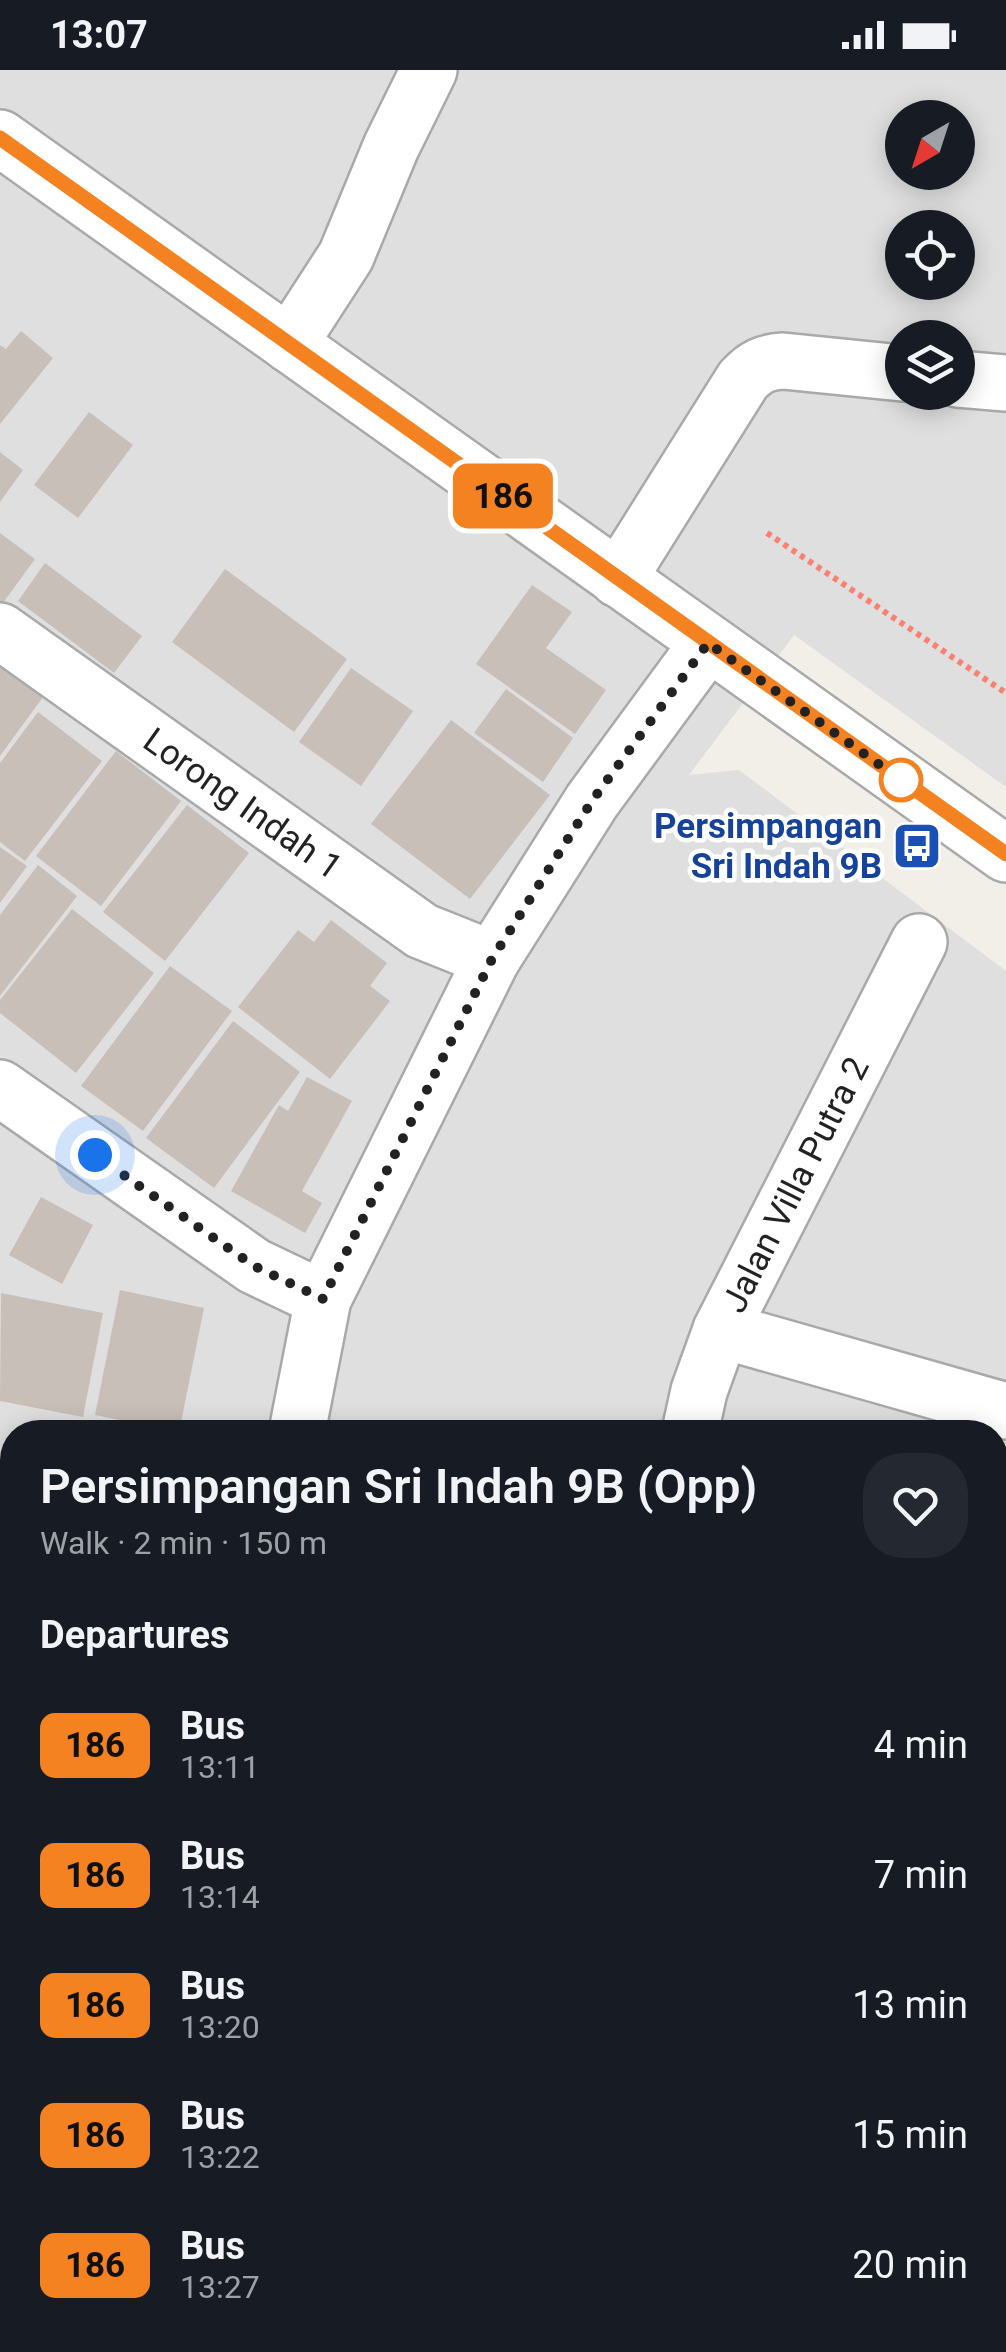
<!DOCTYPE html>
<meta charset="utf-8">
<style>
:root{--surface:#171b24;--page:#242831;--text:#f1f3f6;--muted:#9ea1a6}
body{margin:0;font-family:Roboto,sans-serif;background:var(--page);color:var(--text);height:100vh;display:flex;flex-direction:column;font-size:38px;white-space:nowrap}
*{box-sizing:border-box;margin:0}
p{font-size:32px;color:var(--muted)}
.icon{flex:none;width:55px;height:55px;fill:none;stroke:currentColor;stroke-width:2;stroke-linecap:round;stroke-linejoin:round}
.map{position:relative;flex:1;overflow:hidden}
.side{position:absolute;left:0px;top:1350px;width:1008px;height:932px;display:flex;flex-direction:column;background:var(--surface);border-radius:40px 40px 0 0;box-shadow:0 5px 25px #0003}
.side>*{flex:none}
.badge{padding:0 20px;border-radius:15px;font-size:35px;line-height:65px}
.needle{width:65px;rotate:219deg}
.tools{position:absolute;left:885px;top:30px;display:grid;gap:20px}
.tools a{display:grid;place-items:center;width:90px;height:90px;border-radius:50%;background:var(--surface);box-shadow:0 5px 25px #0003;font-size:50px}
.you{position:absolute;width:50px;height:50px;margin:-25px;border:8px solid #fff;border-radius:50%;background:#1a73e8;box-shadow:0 0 0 15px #1a73e833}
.map>.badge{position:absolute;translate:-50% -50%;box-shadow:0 0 0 5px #fff}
h2{padding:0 40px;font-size:38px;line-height:90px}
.round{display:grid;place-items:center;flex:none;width:105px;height:105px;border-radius:40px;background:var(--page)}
.overview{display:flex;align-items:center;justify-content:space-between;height:170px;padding:0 40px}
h1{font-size:48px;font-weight:600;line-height:75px}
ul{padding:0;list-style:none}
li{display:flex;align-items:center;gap:30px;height:130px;padding:0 40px}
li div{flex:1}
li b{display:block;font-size:38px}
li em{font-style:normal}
li .badge{min-width:110px;font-weight:700;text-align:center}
.status{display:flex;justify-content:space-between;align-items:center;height:70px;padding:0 50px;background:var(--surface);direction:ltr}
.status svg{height:28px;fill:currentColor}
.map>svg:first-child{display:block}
.residential{fill:#e0dfdf;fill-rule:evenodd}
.building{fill:#c7bfb8}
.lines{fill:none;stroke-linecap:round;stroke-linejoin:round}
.minor-casing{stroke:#a9a9a9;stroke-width:60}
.path{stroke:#fa8072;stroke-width:6;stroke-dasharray:5 5;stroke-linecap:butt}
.minor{stroke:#fff;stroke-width:55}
.line-casing{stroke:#fff;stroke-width:22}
.line{stroke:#f58220;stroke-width:15}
.walk{stroke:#222;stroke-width:10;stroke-dasharray:0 18}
.stop-dot{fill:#fff;stroke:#f58220;stroke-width:5}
.labels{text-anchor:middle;stroke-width:9;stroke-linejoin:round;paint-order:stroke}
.street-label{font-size:35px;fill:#222;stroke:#fff}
.transit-label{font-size:35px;font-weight:bold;fill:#164399;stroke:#fff;text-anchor:end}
</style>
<div class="status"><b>13:07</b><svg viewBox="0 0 49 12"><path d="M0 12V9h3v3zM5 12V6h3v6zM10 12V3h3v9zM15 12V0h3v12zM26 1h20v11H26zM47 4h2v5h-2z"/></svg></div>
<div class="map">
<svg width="1006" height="2282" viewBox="0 0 1006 2282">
<rect width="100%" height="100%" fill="#f2efe9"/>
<path class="residential" d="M0,0H1006V717L794,565L689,705L739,700L1006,901V2282H0ZM902,48H958V102H902ZM902,158H958V212H902ZM902,268H958V322H902ZM12,1362H995V2270H12Z"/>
<path class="building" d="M21,261L53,288L0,354V275L6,279Z
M89,342L133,375L78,448L34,415Z
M0,382L23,400L0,432Z
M0,463L35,489L0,537Z
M45,493L142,566L114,603L18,531Z
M225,499L347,589L294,662L172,572Z
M532,515L572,542L546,578L606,620L575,664L476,594Z
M0,595L43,627L0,686Z
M351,598L413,641L361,716L299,672Z
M506,619L573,668L543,712L474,663Z
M38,642L102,691L25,791L0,772V693Z
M451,650L550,725L470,829L371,754Z
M116,681L181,731L101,836L36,786Z
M187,735L249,783L165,891L103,842Z
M0,777L27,796L0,833Z
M38,795L77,826L0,926V845Z
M72,839L154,903L76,1003L0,943V930Z
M331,850L387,893L370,916L390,931L330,1009L238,937L298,860L314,872Z
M170,896L232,941L143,1061L81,1016Z
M233,951L300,1002L214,1118L146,1068Z
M307,1007L352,1031L302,1121L322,1133L305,1163L231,1121L279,1035L288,1041Z
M41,1127L93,1155L62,1214L9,1185Z
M120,1220L204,1238L179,1362L95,1345Z
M1,1223L103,1243L83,1347L0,1331Z
M98,1350L153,1361V1362H96Z
M0,1419L12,1422V1504L0,1501Z
M0,1509L12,1511V1587L0,1585Z
M0,1592L12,1594V1670L0,1668Z
M0,1675L12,1677V1693L2,1753H0Z
M5,1772L12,1773V1850L0,1848V1799Z
M0,1854L12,1856V1935L0,1932Z
M0,1946L12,1948V2023L0,2021Z
M0,2028L12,2030V2158L0,2156Z"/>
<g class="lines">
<g class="minor-casing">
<g id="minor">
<path d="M0,68L1006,784"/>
<path d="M289,274L346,186L391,77L429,0"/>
<path d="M958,309L1006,313"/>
<path d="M618,509L743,310C755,297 765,292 783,291L902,303"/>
<path id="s1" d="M0,561L422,861L492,889"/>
<path d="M0,1018L254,1196L323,1229"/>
<path d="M721,1260L1006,1341"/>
<path d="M297,1362L323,1229L492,889L592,731L708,573"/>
<path id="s2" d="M690,1362L699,1321L721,1260L919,872"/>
<path d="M995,1890L1006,1893"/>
<path d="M15,2270L49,2282"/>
<path d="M539,2270L552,2282"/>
<path d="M120,2282L122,2270"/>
</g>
</g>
<path class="path" d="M767,463L1006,623"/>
<use href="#minor" class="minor"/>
</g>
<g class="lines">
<g class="line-casing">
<path id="line" d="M0,68L1006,784"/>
</g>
<use href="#line" class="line"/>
<path class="walk" d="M95,1085L254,1196L323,1229L492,889L592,731L708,573L901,710"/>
</g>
<defs>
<g id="bus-square" transform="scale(2.5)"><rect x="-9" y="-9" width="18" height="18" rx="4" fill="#1a4fb4" stroke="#fff"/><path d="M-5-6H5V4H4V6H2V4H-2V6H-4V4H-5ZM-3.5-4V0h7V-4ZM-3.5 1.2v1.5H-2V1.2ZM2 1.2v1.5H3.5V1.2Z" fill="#fff"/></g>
</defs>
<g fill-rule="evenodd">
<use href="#bus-square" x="917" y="776"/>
</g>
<circle class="stop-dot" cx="901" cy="710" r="20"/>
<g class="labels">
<g class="street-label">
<text dy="12" stroke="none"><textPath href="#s1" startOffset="298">Lorong Indah 1</textPath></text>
<text dy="12" stroke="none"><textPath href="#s2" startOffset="270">Jalan Villa Putra 2</textPath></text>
</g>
<g class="transit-label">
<text x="882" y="768">Persimpangan<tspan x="882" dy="40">Sri Indah 9B</tspan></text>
</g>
</g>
</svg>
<div class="tools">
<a><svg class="needle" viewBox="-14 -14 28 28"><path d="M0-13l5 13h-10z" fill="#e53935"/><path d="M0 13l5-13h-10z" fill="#9ea1a6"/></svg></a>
<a><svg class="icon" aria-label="locate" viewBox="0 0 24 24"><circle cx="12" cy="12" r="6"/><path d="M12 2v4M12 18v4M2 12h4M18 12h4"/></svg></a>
<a><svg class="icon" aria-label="layers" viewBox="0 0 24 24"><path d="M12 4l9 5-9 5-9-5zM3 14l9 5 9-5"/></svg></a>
</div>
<div class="you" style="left:95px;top:1085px"></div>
<b class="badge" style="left:503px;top:426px;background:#f58220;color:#111">186</b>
<section class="side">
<div class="overview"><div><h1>Persimpangan Sri Indah 9B (Opp)</h1><p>Walk · 2 min · 150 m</p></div><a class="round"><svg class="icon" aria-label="heart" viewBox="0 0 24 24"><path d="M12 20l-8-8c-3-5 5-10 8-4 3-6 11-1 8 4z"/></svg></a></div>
<h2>Departures</h2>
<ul>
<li><span class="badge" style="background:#f58220;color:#111">186</span><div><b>Bus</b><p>13:11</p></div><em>4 min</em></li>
<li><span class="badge" style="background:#f58220;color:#111">186</span><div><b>Bus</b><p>13:14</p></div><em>7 min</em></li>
<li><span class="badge" style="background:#f58220;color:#111">186</span><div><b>Bus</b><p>13:20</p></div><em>13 min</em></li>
<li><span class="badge" style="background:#f58220;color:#111">186</span><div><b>Bus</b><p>13:22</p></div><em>15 min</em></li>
<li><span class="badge" style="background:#f58220;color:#111">186</span><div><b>Bus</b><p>13:27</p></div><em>20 min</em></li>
</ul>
</section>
</div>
